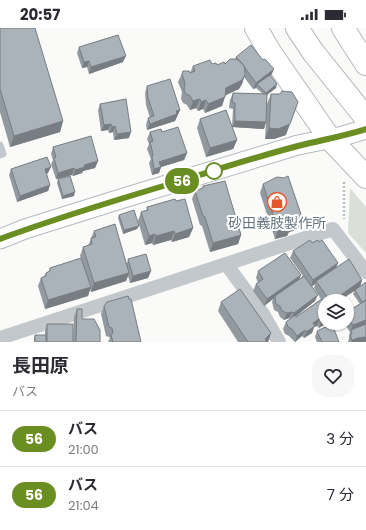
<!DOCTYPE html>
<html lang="ja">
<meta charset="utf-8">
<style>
:root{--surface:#fff;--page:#f7f7f7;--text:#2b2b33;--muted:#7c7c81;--line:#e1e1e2}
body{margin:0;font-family:Poppins,"Noto Sans JP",sans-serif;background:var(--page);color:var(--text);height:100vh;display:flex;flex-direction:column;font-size:15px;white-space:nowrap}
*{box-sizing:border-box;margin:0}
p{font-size:13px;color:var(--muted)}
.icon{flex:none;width:22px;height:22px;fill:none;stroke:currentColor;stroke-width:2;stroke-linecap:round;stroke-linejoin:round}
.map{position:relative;height:314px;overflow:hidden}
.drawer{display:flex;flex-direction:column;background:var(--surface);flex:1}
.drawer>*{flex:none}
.badge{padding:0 8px;border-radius:13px;font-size:14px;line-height:26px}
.fabs{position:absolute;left:318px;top:266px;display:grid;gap:8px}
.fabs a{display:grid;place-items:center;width:36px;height:36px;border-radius:50%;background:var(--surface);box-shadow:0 1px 3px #0004;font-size:20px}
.map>.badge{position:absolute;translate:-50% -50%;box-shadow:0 0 0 2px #fff}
.round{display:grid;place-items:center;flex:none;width:42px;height:42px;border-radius:16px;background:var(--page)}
.overview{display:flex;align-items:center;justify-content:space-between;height:68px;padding:0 12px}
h1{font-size:19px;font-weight:700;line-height:30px}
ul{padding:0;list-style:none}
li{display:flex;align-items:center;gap:12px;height:56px;padding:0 12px;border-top:1px solid var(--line)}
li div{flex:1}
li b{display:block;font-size:15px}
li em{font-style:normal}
li .badge{min-width:44px;font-weight:700;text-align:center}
.status{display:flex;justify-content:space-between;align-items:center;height:28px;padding:0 20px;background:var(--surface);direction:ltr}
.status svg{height:11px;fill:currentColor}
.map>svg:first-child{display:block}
.green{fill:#dadfd7}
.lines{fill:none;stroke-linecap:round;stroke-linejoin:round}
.secondary-casing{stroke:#b3babf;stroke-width:21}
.highway-casing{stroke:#b4b9bd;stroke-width:24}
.path{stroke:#bbbfc2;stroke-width:2.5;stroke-dasharray:2 2;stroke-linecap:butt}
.lane{stroke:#c3c8cc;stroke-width:7}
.street{stroke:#c3c8cc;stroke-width:14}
.secondary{stroke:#fff;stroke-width:19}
.highway{stroke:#fff;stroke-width:22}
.wall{fill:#929a9f;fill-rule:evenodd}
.shaded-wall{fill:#777d82}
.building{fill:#aab3b9;stroke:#777d82}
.line-casing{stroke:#fff;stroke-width:9}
.line{stroke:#6b8e23;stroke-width:6}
.stop-dot{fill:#fff;stroke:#6b8e23;stroke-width:2}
.labels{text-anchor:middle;stroke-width:4;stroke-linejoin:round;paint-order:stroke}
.poi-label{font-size:14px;fill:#657683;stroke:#fff}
</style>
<div class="status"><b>20:57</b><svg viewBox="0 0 49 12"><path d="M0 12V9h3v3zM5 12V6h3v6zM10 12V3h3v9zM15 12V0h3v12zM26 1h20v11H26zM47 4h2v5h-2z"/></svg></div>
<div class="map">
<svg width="366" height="314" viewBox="0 0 366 314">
<rect width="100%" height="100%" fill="#fafaf8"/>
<path class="green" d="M350,160L366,179V225L348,205Z"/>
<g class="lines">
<g class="secondary-casing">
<path id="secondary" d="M0,211L25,201L114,173L298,117L343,108L366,101"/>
</g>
<g class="highway-casing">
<path id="highway" d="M256,0L270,24L330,111L366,149
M297,0L313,24L366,90
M343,0L366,36"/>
</g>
<path class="path" d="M344,154V191"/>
<path class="lane" d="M0,117L3,126L0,127"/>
<path class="street" d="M226,236L263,286L279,314
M0,310L333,201L366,244"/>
<use href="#secondary" class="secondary"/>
<use href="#highway" class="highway"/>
</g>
<path class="wall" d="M0,0L63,93L60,104L10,119L0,84Z
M79,19L123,34L89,46L87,39L82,40L77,25Z
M236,29L271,48L276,60L267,67V76L271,66L286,107L274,111H265L266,94L264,101L232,99L233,81L229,80L230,72L233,65L263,66L256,60L253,61L244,49L242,56L239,61L225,67L222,78L205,85L203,81L198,83L196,80L190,82L187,77L183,75L181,71L182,64L178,54L183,43L190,45L193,38L212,36L217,37L225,36L235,31Z
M147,58L180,82L175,93L147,102L146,97L148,90H150L146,77L145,65Z
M100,76L129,110L114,112L113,104L109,105L108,102L101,103L98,82Z
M200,91L237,112L233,121L206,129L197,100Z
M150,104H162L187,125L184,132L161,139L159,145L152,147L149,135L151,131L147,121L149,116L147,111Z
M53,119L98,133L95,140L83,143L82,145L73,148L72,147L56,151L51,136L53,132L51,126Z
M11,141L48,145L46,146L50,157L48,163L17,174L9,147Z
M58,151L74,168L62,171L57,155Z
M263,156L300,201L289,204L287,208L275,211L260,165Z
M203,158L241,207L238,216L210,224L202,198L200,197L192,171L195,163L202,161Z
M176,173L193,200L189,209L172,214L171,212L153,217L152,215L145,217L138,193L141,184L146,183L147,179Z
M119,187L137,201L123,206L118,190Z
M94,203L127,235L128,231L151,243L148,250L130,255L128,248L126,253L91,264L90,261L88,268L45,281L38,258L41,250L44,248L46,245L49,243L50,240L81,230L80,228L83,219L88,218Z
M319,214L338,235L336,239L362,252L360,259L366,254V314H348L349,311V308L350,304L344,295H347V284L360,276L353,266L355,262L357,261L339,273H325V295L319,300L317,298L314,299L312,305L304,310L302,308L295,314L289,308L285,306L283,301L286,294L290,291L289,290L284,292L280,289L278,284L274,282L272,274L273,271L264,278L253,263L256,256L258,254L256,250L258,243L301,247L299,251L303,248L290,230L293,223L312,215ZM315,256L314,260L321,271L296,289H295L315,273L312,258Z
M221,274L271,305L268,314H238L218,283Z
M104,278L141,314H108L110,310L109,309L106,308L101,286Z
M77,281L82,291L100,314H73L74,289Z
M47,296L73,314H34V310L35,307H45V303Z
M317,303L339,314H317L315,309Z"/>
<path class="shaded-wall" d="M126,28L123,34L89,46L91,39Z
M89,33L87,39L82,40L84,34Z
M274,41L271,48L258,58L257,56L256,60L253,61L256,55Z
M245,47L242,56L239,61L222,69L226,60Z
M277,56L276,60L265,68L266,65Z
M225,69L222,78L205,85L208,76Z
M200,71L196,80L190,82L193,73Z
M206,72L203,81L198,83L201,74Z
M180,82L175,93L147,102L150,96L176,83Z
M63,93L60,104L10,119L14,108Z
M235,93L266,94L264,101L232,99Z
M111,96L108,102L101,103L104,97Z
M290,96L286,107L274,111H265L269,100Z
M115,98L113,104L109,105L112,99Z
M131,104L129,110L114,112L117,106Z
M237,112L233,121L206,129L210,120Z
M187,125L184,132L161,139L159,145L152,147L154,141L159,134Z
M98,133L95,140L83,143L82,145L73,148L75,142L84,137Z
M51,139L48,145L42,148L45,141Z
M74,140L72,147L56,151L58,145Z
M50,157L48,163L17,174L20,168Z
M75,164L74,168L62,171L63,168Z
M303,192L300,201L289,204L287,208L275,211L278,202L291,196Z
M139,198L137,201L123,206L124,202Z
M193,200L189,209L172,214L175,206Z
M174,203L171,212L153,217L156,208Z
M155,206L152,215L145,217L149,208Z
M241,207L238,216L210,224L213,215Z
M338,235L335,242L316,253L315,256L311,259L313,252Z
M151,243L148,250L130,255L133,248Z
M129,245L126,253L91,264L94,255Z
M301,247L298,253L275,268L273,271L264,278L267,271Z
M362,252L360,259L339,273H332Z
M91,259L88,268L45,281L48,272Z
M318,267L315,273L291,292L294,285Z
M292,284L289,290L284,292L287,285Z
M319,291L317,298L314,299L312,305L304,310L306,304L313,295Z
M325,291V295H327L319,300L321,294Z
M366,292V297L351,302L353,297Z
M305,302L302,308L295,314L297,308Z
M271,305L268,314H264L265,311Z
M366,309V314H352V312L358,310Z"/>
<path class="building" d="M0,0H35L63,93L14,108L0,61Z
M118,7L126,28L91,39L89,33L84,34L79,19Z
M251,17L263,32L265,31L274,41L256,55L245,40L244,38L236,29Z
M230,31H236L240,33L244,38L245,43V47L242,52L226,60L225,69L208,76L206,72L201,74L200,71L193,73L190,68L186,66L184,62L185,55L182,46L183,43H189L190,45L195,43L193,38L210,32L212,36L216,35L217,37L224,34L225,36Z
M270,47L277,56L266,65L257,56Z
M170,51L180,82L176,83L177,86L150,96L148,90L154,88L148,70L147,58Z
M282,63L292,64L298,74L290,96L278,101L269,100L271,66H280Z
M233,65L267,66L266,94L235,93V75L232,74Z
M126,71L131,104L117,106L115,98L112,99L111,96L104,97L100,76Z
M226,82L237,112L210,120L200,91Z
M178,99L187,125L159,134L161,139L154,141L152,129L153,126L150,114L153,113L150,104L161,101L162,104Z
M91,108L98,133L84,137L85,139L75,142L74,140L58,145L54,130L56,129L53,119Z
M47,129L51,139L45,141L50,157L20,168L11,141Z
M70,148L75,164L63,168L58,151Z
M288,148L303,192L291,196V199L278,202L263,156L277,149L284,150Z
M225,153L241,207L213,215L205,189L203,188L195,163L203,160V158Z
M175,171L176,173L185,171L193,200L175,206L174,203L156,208L155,206L149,208L141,184L148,182L147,179Z
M134,182L139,198L124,202L119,187Z
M115,196L129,245L94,255L83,219L92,216L91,210L96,209L94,203Z
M310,212L312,215L318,212L319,214L322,212L338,235L313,252L293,223Z
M285,225L301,247L267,271L256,256L263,251L258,243Z
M146,226L151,243L133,248L128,231Z
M81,230L91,259L48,272L41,250L46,248V245L50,243V240Z
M349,231L362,252L332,273H330L316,253Z
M304,248L318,267L294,285L292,284L287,285L282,283L280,278L276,276L275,268Z
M366,254V272L362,274L355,262Z
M240,261L271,305L265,311L267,314H248L221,274Z
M128,268L129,271H131L141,314H113L111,307L113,305L112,300L109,299L104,278L107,274Z
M322,271L325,275V291L321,294L319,291L313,295L315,298L306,304L305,302L297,308L292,301L288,299L286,294L295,287L296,289Z
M366,272V292L353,297L347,289V284Z
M77,281H82V291H94L100,302V314H76Z
M47,296H73V314H47Z
M332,296L339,314H322L317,303Z
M366,296V309L358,310L352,312L350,307L352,306L351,302Z
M35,307H46V314H35Z"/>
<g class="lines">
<g class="line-casing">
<path id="line" d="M0,211C56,190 113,173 170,156C213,143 255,129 298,118C321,112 344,108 366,101"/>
</g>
<use href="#line" class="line"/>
</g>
<defs>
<g id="shop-ring" transform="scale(1)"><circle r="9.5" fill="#fff" stroke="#e4572e" stroke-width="1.5"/><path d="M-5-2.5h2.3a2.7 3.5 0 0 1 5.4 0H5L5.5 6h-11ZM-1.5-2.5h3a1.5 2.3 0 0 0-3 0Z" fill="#e4572e"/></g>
</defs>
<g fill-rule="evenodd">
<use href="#shop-ring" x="277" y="174"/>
</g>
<circle class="stop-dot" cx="214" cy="143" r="8"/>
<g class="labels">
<g class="poi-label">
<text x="277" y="200">砂田義肢製作所</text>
</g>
</g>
</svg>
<div class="fabs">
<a><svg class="icon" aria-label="layers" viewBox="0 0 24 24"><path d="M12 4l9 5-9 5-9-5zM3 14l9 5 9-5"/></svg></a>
</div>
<b class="badge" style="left:182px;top:153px;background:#6b8e23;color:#fff">56</b>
</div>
<section class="drawer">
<div class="overview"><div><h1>長田原</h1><p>バス</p></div><a class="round"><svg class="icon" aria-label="heart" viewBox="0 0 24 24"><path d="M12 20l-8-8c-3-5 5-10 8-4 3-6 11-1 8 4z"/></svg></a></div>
<ul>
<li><span class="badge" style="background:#6b8e23;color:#fff">56</span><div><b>バス</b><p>21:00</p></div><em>3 分</em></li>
<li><span class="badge" style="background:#6b8e23;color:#fff">56</span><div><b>バス</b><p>21:04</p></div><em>7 分</em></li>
</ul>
</section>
